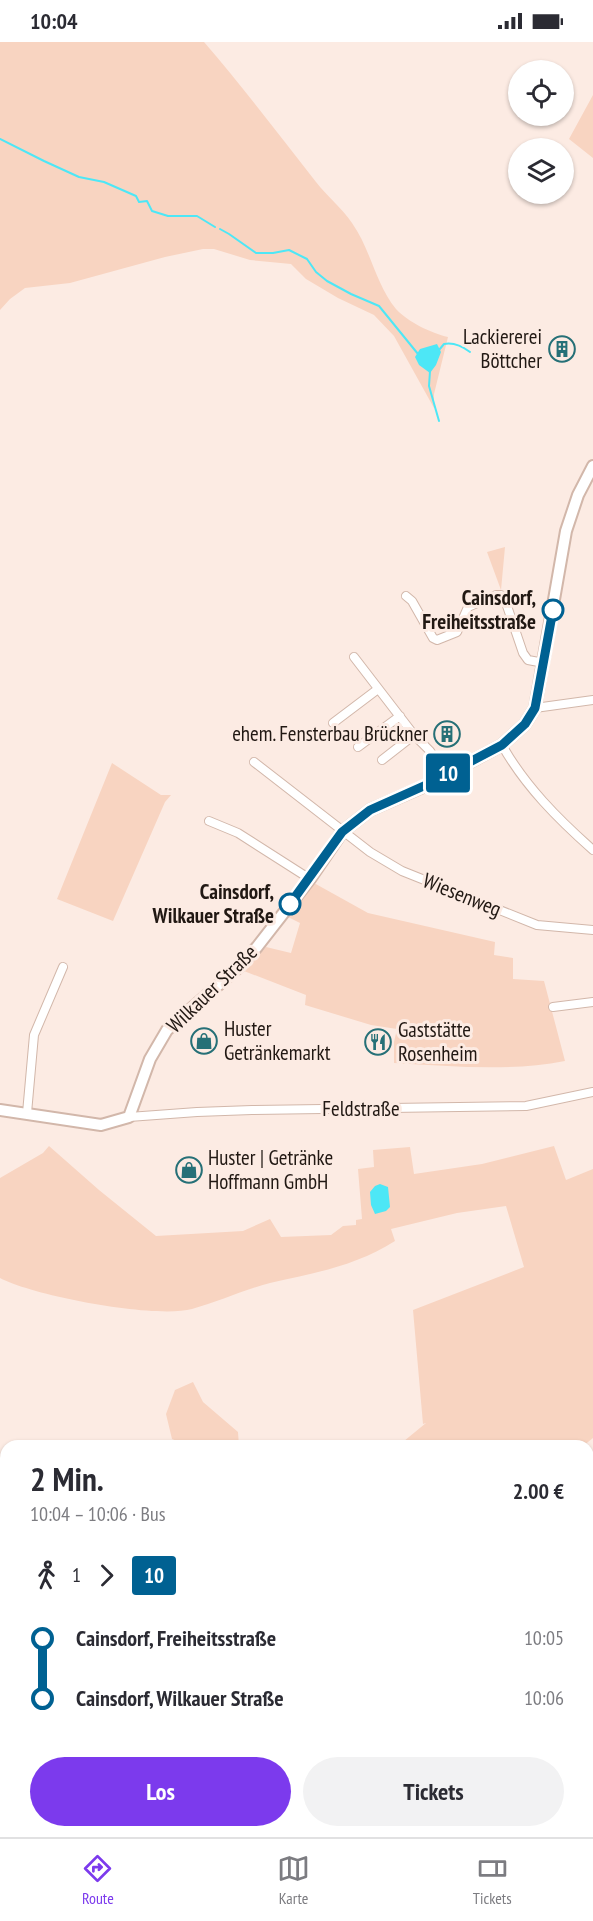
<!DOCTYPE html>
<html lang="de">
<meta charset="utf-8">
<style>
:root{--surface:#fff;--page:#f2f2f3;--text:#2b2b33;--muted:#7c7c81;--line:#e1e1e2;--accent:#7c3aed}
body{margin:0;font-family:"PT Sans Narrow",sans-serif;background:var(--page);color:var(--text);height:100vh;display:flex;flex-direction:column;font-size:22px;white-space:nowrap}
*{box-sizing:border-box;margin:0}
p{font-size:20px;color:var(--muted)}
.icon{flex:none;width:33px;height:33px;fill:none;stroke:currentColor;stroke-width:2;stroke-linecap:round;stroke-linejoin:round}
.map{position:relative;flex:1;overflow:hidden}
.panel{position:absolute;left:0px;top:1398px;width:594px;height:398px;display:flex;flex-direction:column;background:var(--surface);border-radius:18px 18px 0 0;box-shadow:0 2px 4px #0004}
.panel>*{flex:none}
.badge{padding:0 12px;border-radius:4px;font-size:21px;line-height:39px}
.controls{position:absolute;left:508px;top:18px;display:grid;gap:12px}
.controls a{display:grid;place-items:center;width:66px;height:66px;border-radius:50%;background:var(--surface);box-shadow:0 2px 4px #0004;font-size:30px}
.map>.badge{position:absolute;translate:-50% -50%;box-shadow:0 0 0 3px #fff}
.legs{display:flex;align-items:center;gap:9px;height:66px;padding:0 30px;font-size:20px}
.legs p{margin-inline-start:auto}
.headline{display:flex;align-items:center;justify-content:space-between;height:102px;padding:0 30px}
h1{font-size:33px;font-weight:700;line-height:45px}
.primary-button{display:flex;gap:12px;margin-top:auto;padding:12px 30px}
.primary-button a{flex:1;height:69px;border-radius:36px;background:var(--accent);color:#fff;font-size:24px;font-weight:700;line-height:69px;text-align:center}
.primary-button a+a{background:var(--page);color:var(--text)}
ul{padding:0 30px;list-style:none}
li{display:flex;align-items:center;gap:21px;height:60px;font-size:22px}
li i{display:grid;place-items:center;width:9px;height:100%;margin:0 8px;background:currentColor}
li i::after{content:'';width:15px;height:15px;margin:-8px;border:4px solid;border-radius:50%;background:var(--surface)}
li p{margin-inline-start:auto}
li:first-child i{background:linear-gradient(#0000 50%,currentColor 0)}
li:last-child i{background:linear-gradient(currentColor 50%,#0000 0)}
.status{display:flex;justify-content:space-between;align-items:center;height:42px;padding:0 30px;background:var(--surface);direction:ltr}
.status svg{height:16px;fill:currentColor}
.dock{display:flex;justify-content:space-around;align-items:center;height:84px;border-top:2px solid var(--line);background:var(--surface);font-size:16px;color:var(--muted)}
.dock a{display:grid;justify-items:center;gap:3px}
.dock .current{color:var(--accent)}
.map>svg:first-child{display:block}
.green{fill:#f8d4c1}
.water{fill:#4de7f6}
.lines{fill:none;stroke-linecap:round;stroke-linejoin:round}
.stream{stroke:#4de7f6;stroke-width:2}
.street-casing{stroke:#d2b7aa;stroke-width:10}
.secondary-casing{stroke:#d2b7aa;stroke-width:14}
.street{stroke:#fff;stroke-width:8}
.secondary{stroke:#fff;stroke-width:10}
.line-1-casing{stroke:#fff;stroke-width:14}
.line-1{stroke:#006192;stroke-width:9}
.stop-1-dot{fill:#fff;stroke:#006192;stroke-width:3}
.labels{text-anchor:middle;stroke-width:6;stroke-linejoin:round;paint-order:stroke}
.poi-label{font-size:21px;fill:#211813;stroke:#fcebe3;text-anchor:start}
.stop-label{font-size:21px;font-weight:bold;fill:#211813;stroke:#fcebe3;text-anchor:end}
.street-label{font-size:21px;fill:#211813;stroke:#fcebe3}
</style>
<div class="status"><b>10:04</b><svg viewBox="0 0 49 12"><path d="M0 12V9h3v3zM5 12V6h3v6zM10 12V3h3v9zM15 12V0h3v12zM26 1h20v11H26zM47 4h2v5h-2z"/></svg></div>
<div class="map">
<svg width="593" height="1795" viewBox="0 0 593 1795">
<rect width="100%" height="100%" fill="#fcebe3"/>
<path class="green" d="M0,0H204C243,45 279,93 316,140C327,154 342,166 352,181C371,208 375,241 396,267C408,280 431,291 448,295L434,352V366L394,294L374,273L338,256L306,237L291,222L250,218L214,207H203L165,215L70,241L25,246L10,257L0,268Z
M593,53V116L569,97Z
M505,505L501,548L487,510Z
M112,721L161,753H171L165,760L113,879L57,857Z
M314,841L368,871L495,900L494,913L513,916V937L544,939L565,1019C508,1030 452,1024 394,1021V1000L397,987L371,983L305,963L306,953L244,929L266,905L291,911L300,881L288,875Z
M49,1104L99,1148L156,1194L243,1189L270,1177L281,1195L331,1193L343,1184L356,1183V1178L362,1177L358,1127L374,1125L373,1108L410,1105L414,1132L482,1122L554,1104L566,1138L593,1127V1396L583,1404H398L426,1381L423,1382L413,1268L524,1225L506,1164L457,1171L391,1187L395,1199C356,1224 314,1231 270,1241C243,1248 218,1260 192,1267C155,1277 34,1254 0,1236V1136L43,1111Z
M193,1340L203,1360L238,1390L239,1404H189L172,1397L166,1372L175,1348Z
M0,1419L6,1422V1790H15L13,1795H2L0,1792Z
M588,1518L593,1521V1795H17L19,1790H588Z"/>
<path class="water" d="M437,302L441,310L436,323L430,331L419,323L415,315L420,307Z
M380,1142L388,1145L390,1165L386,1169L375,1172L371,1163L370,1150L375,1144Z"/>
<g class="lines">
<path class="stream" d="M0,97L44,119L79,135L104,140L136,154L139,160L147,159L152,169L168,174H197L215,185
M220,187L229,192L256,211H273L289,208L307,217L316,230L327,239L351,252L379,264L418,312
M439,308L444,302C454,300 462,304 470,310
M430,329L429,344L439,379"/>
<g class="street-casing">
<path id="street" d="M406,554L412,559L433,596L437,598L457,590L468,565L496,553H501L505,558L523,611L528,618L544,621
M354,615L414,693L430,709L444,733
M535,666L593,658
M333,681L378,647
M502,703C525,744 558,777 593,808
M358,705L400,674
M382,718L414,693
M254,720L370,810L402,829L537,883L593,888
M209,779L238,791L310,837
M553,965L593,960
M27,1071L34,993L63,925
M129,1075L197,1070L252,1068L526,1064L593,1050"/>
</g>
<g class="secondary-casing">
<path id="secondary" d="M0,1068L101,1083L129,1075L150,1017L167,988L240,924L257,905L310,837L342,790L370,768L427,743L502,703L525,682L535,666L566,489L578,453L593,424"/>
</g>
<use href="#street" class="street"/>
<use href="#secondary" class="secondary"/>
</g>
<g class="lines">
<g class="line-1-casing">
<path id="line-1" d="M290,862L342,790L370,768L426,743L502,703L525,682L535,666L553,568"/>
</g>
<use href="#line-1" class="line-1"/>
</g>
<defs>
<g id="building-ring" transform="scale(1.35)"><circle r="9.5" fill="#fcebe3" stroke="#267077" stroke-width="1.5"/><path d="M-4-6H4V6H1V3H-1V6H-4ZM-2.5-4.3h1.7v1.8h-1.7ZM.8-4.3h1.7v1.8H.8ZM-2.5-1h1.7V.8h-1.7ZM.8-1h1.7V.8H.8Z" fill="#267077"/></g>
<g id="shop-ring" transform="scale(1.35)"><circle r="9.5" fill="#fcebe3" stroke="#267077" stroke-width="1.5"/><path d="M-5-2.5h2.3a2.7 3.5 0 0 1 5.4 0H5L5.5 6h-11ZM-1.5-2.5h3a1.5 2.3 0 0 0-3 0Z" fill="#267077"/></g>
<g id="restaurant-ring" transform="scale(1.35)"><circle r="9.5" fill="#fcebe3" stroke="#267077" stroke-width="1.5"/><path d="M-5-6h1v4h1v-4h1v4h1v-4h1v5L-1.5 .5V6h-2V.5L-5-1ZM5-6V6H3V1.5H1.5Q1.5-4 5-6Z" fill="#267077"/></g>
</defs>
<g fill-rule="evenodd">
<use href="#building-ring" x="562" y="307"/>
<use href="#building-ring" x="447" y="692"/>
<use href="#shop-ring" x="204" y="999"/>
<use href="#restaurant-ring" x="378" y="1000"/>
<use href="#shop-ring" x="189" y="1128"/>
</g>
<g class="stop-1-dot">
<circle cx="553" cy="568" r="10"/>
<circle cx="290" cy="862" r="10"/>
</g>
<g class="labels">
<g class="poi-label">
<text x="542" y="302" text-anchor="end">Lackiererei<tspan x="542" dy="24">Böttcher</tspan></text>
<text x="428" y="699" text-anchor="end">ehem. Fensterbau Brückner</text>
<text x="224" y="994">Huster<tspan x="224" dy="24">Getränkemarkt</tspan></text>
<text x="398" y="995">Gaststätte<tspan x="398" dy="24">Rosenheim</tspan></text>
<text x="208" y="1123">Huster | Getränke<tspan x="208" dy="24">Hoffmann GmbH</tspan></text>
</g>
<g class="stop-label">
<text x="536" y="563">Cainsdorf,<tspan x="536" dy="24">Freiheitsstraße</tspan></text>
<text x="274" y="857">Cainsdorf,<tspan x="274" dy="24">Wilkauer Straße</tspan></text>
</g>
<g class="street-label">
<text transform="translate(462 853) rotate(22)" y="7">Wiesenweg</text>
<text transform="translate(212 947) rotate(-44)" y="7">Wilkauer Straße</text>
<text x="361" y="1074">Feldstraße</text>
</g>
</g>
</svg>
<div class="controls">
<a><svg class="icon" aria-label="locate" viewBox="0 0 24 24"><circle cx="12" cy="12" r="6"/><path d="M12 2v4M12 18v4M2 12h4M18 12h4"/></svg></a>
<a><svg class="icon" aria-label="layers" viewBox="0 0 24 24"><path d="M12 4l9 5-9 5-9-5zM3 14l9 5 9-5"/></svg></a>
</div>
<b class="badge" style="left:448px;top:731px;background:#006192;color:#fff">10</b>
<section class="panel">
<div class="headline"><div><h1>2 Min.</h1><p>10:04 – 10:06 · Bus</p></div><b>2.00 €</b></div>
<div class="legs"><svg class="icon" aria-label="walk" viewBox="0 0 24 24"><circle cx="13" cy="4" r="2"/><path d="M13 8l-2 6 4 7M11 14l-3 7M7 12l3-4h3l4 4"/></svg>1<svg class="icon" aria-label="forward" viewBox="0 0 24 24"><path d="M9 5l7 7-7 7"/></svg><b class="badge" style="background:#006192;color:#fff">10</b></div>
<ul>
<li><i style="color:#006192"></i><b>Cainsdorf, Freiheitsstraße</b><p>10:05</p></li>
<li><i style="color:#006192"></i><b>Cainsdorf, Wilkauer Straße</b><p>10:06</p></li>
</ul>
<div class="primary-button"><a>Los</a><a>Tickets</a></div>
</section>
</div>
<nav class="dock">
<a class="current"><svg class="icon" aria-label="directions" viewBox="0 0 24 24"><path d="M12 3l9 9-9 9-9-9zM9 14v-3h6M13 9l2 2-2 2"/></svg>Route</a>
<a><svg class="icon" aria-label="map" viewBox="0 0 24 24"><path d="M3 6l6-2 6 2 6-2v14l-6 2-6-2-6 2zM9 4v14M15 6v14"/></svg>Karte</a>
<a><svg class="icon" aria-label="tickets" viewBox="0 0 24 24"><path d="M3 7h18v10H3zM15 7v10"/></svg>Tickets</a>
</nav>
